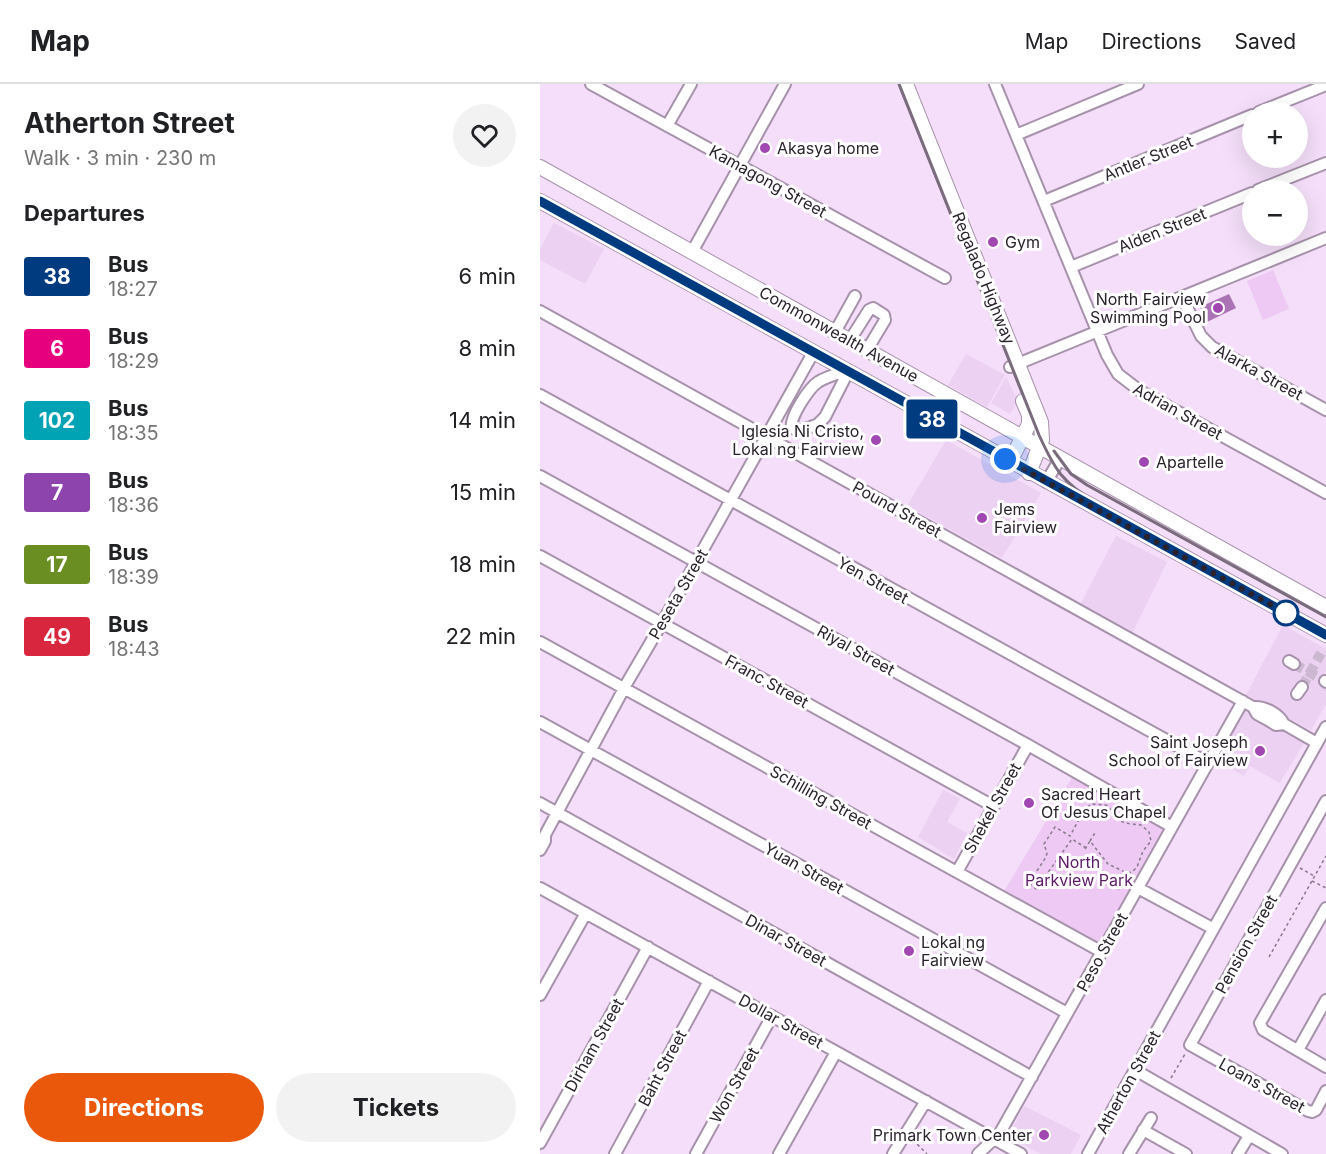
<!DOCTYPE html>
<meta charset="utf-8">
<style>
:root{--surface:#fff;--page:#f2f2f2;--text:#202124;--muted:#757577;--line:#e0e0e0;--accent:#ea580c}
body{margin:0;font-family:Inter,sans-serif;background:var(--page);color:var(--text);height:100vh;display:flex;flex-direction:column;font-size:22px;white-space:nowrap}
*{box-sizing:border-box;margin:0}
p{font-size:20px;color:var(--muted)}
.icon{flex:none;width:33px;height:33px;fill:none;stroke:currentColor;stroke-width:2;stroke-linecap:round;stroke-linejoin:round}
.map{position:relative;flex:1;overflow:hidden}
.details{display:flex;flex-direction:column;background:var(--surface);width:540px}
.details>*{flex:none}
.badge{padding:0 12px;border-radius:4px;font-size:21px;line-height:39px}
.buttons{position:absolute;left:702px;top:18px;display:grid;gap:12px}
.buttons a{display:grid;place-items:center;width:66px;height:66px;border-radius:50%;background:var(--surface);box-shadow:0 6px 24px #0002;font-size:30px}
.you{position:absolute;width:30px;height:30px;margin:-15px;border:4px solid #fff;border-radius:50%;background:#1a73e8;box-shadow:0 0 0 9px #1a73e833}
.map>.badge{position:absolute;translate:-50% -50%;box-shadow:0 0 0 3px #fff}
h2{padding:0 24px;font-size:22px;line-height:54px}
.round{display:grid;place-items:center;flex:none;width:63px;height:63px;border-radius:32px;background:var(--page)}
.overview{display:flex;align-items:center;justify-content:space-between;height:102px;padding:0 24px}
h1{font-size:28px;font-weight:700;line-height:45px}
.button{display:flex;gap:12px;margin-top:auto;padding:12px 24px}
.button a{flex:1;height:69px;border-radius:36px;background:var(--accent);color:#fff;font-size:24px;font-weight:700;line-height:69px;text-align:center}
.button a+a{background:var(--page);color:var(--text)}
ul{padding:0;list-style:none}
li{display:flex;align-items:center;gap:18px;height:72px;padding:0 24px}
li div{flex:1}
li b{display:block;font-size:22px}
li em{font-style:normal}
li .badge{min-width:66px;font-weight:700;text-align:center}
header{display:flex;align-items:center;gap:36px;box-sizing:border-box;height:84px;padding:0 30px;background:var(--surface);border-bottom:2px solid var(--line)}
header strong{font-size:28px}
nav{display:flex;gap:33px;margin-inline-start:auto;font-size:21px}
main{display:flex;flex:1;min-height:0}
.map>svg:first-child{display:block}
.built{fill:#ecd1f2}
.green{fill:#edc9f4}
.water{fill:#aa74b4}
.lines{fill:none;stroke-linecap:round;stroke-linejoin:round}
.minor-tunnel{stroke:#ccb8d0;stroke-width:10;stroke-dasharray:10 5;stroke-linecap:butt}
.minor-casing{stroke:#a792ab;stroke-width:14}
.major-casing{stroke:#a792ab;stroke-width:16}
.path{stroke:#87798a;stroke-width:1.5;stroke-dasharray:3 3;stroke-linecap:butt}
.minor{stroke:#fff;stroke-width:10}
.major{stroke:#fff;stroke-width:14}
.rail{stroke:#7a6c7d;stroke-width:3}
.line-casing{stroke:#fff;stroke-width:14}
.line{stroke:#003b80;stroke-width:9}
.walk{stroke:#2a222c;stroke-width:6;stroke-dasharray:0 10.8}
.poi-dot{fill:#a147b2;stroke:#fff;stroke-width:2}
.stop-dot{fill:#fff;stroke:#003b80;stroke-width:3}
.labels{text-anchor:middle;stroke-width:6;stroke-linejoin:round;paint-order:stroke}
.poi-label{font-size:16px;fill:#2a222c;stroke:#fff;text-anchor:start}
.street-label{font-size:16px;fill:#2a222c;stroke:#fff}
.park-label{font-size:16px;fill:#5c1968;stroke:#fff}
</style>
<header>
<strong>Map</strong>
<nav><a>Map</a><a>Directions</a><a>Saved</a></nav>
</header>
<main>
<section class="details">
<div class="overview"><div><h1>Atherton Street</h1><p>Walk · 3 min · 230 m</p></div><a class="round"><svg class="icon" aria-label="heart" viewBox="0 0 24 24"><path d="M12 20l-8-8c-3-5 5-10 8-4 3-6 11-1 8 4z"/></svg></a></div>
<h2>Departures</h2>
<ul>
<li><span class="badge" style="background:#003b80;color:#fff">38</span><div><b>Bus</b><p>18:27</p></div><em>6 min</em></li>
<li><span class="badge" style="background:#e6007e;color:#fff">6</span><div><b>Bus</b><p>18:29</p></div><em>8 min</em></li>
<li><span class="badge" style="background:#00a3b4;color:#fff">102</span><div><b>Bus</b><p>18:35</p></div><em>14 min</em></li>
<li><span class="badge" style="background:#8e44ad;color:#fff">7</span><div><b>Bus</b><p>18:36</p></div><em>15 min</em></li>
<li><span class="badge" style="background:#6b8e23;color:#fff">17</span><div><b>Bus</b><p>18:39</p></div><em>18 min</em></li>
<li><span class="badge" style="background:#d7263d;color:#fff">49</span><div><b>Bus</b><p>18:43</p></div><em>22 min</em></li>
</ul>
<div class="button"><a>Directions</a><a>Tickets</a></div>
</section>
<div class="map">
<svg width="786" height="1070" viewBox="0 0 786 1070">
<rect width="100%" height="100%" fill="#f4def9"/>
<path class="built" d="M14,139L64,165L45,200L0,176V165Z
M426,270L465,291L447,323L408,301Z
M466,293L478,317L470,330L451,319Z
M406,356L501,409L462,474L367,422Z
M576,452L627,478L593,548L541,519Z
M743,541L786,565V620L771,646L706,611Z
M705,626L764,659L740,699L710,682L704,692L676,676Z
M403,706L420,715L407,738L427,749L414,775L378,753Z
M484,1022L541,1051L531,1070H501L468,1053Z"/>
<path class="green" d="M733,186L749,225L723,236L707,197Z
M533,692L625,744L559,862L463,809Z"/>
<path class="water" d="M689,210L696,224L667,238L660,223Z"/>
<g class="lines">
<path class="minor-tunnel" d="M754,580L785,597
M762,603L781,569"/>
<g class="minor-casing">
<path id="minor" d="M51,0L405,194
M455,0L567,271L578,290L600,307L786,409
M719,28L786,1
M127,42L151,0
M476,51L598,0
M718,106L786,79
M504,117L712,31
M152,168L245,0
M531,183L712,109
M642,213L661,252L672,263L786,326
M0,227L713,623C725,622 739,630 744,640
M295,248L315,212
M310,256L329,226L333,224L344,231L345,236L327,266
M470,283L786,154
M306,287C297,290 286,293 278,298C269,304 249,334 252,344L261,347L278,340L285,333L308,288
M0,311L668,679
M0,392L488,661L632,743
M506,398L520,375
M0,472L453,722
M0,558L562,868
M749,577L754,580
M785,597L786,598
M757,610L762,603
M713,623L717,630L728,636L736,641L744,640L777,659
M0,638L527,929
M786,717L650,961L768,1027L772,1028L776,1026L786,1007
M0,719L492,993
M0,766L5,757V751L88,597L122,539L273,269
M417,788L488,661
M0,804L481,1070
M598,804L672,844
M786,824L720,939L723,946L786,983
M0,911L46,829
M758,966L786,916
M595,986L742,1070
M603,1046L646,1070
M456,1056L703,617
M0,1059L108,863
M75,1070L169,897
M156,1070L232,932
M239,1070L296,968
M353,1070L386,1017
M438,1070L454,1055
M548,1070L786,643
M589,1070L611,1034
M698,1070L709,1052"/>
</g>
<g class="major-casing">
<path id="major" d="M366,0L501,338L502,356L489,389
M0,83L786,523
M0,117L786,551
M470,378L489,340V331L483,317"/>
</g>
<path class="path" d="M550,757L556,747
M546,764L532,755L496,805L489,799L506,773L507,769L504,760L515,743L530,752L543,728L551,720L566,721C585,737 571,738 601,741L609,748L611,757L603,767L597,783L592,788L587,789
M545,765L550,757L568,780L587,789L579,806
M760,784L774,792
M772,797L786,804
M729,873L786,772
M631,994L645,970
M373,1056L387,1070"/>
<use href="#minor" class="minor"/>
<use href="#major" class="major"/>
<path class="rail" d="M359,0L499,351C515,386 522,398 556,419L786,547
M514,367L531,390L547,401L786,533"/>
</g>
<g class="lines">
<g class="line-casing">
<path id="line" d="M0,117L786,551"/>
</g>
<use href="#line" class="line"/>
<path class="walk" d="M465,375L746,529"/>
</g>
<g class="poi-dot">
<circle cx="225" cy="64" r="6"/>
<circle cx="453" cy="158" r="6"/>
<circle cx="678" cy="224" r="6"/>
<circle cx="336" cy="356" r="6"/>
<circle cx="604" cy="378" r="6"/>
<circle cx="442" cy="434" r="6"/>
<circle cx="720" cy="667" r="6"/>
<circle cx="489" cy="719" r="6"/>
<circle cx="369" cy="867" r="6"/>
<circle cx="504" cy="1051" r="6"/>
</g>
<circle class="stop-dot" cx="746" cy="529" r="12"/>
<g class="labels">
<g class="poi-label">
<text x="237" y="70">Akasya home</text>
<text x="465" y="164">Gym</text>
<text x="666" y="221" text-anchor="end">North Fairview<tspan x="666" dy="18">Swimming Pool</tspan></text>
<text x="324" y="353" text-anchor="end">Iglesia Ni Cristo,<tspan x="324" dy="18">Lokal ng Fairview</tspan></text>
<text x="616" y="384">Apartelle</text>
<text x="454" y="431">Jems<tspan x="454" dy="18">Fairview</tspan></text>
<text x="708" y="664" text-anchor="end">Saint Joseph<tspan x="708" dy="18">School of Fairview</tspan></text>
<text x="501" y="716">Sacred Heart<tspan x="501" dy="18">Of Jesus Chapel</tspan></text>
<text x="381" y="864">Lokal ng<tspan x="381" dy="18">Fairview</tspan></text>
<text x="492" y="1057" text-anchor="end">Primark Town Center</text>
</g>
<g class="street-label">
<text transform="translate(608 74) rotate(-22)" y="6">Antler Street</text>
<text transform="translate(228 97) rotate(29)" y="6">Kamagong Street</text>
<text transform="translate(622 146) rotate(-22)" y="6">Alden Street</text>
<text transform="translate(444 194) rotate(68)" y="6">Regalado Highway</text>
<text transform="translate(299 250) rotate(29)" y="6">Commonwealth Avenue</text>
<text transform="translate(719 288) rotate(29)" y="6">Alarka Street</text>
<text transform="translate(638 327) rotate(29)" y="6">Adrian Street</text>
<text transform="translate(357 425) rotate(29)" y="6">Pound Street</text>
<text transform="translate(333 496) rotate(29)" y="6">Yen Street</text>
<text transform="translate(138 510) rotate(-60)" y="6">Peseta Street</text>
<text transform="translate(316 566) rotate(29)" y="6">Riyal Street</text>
<text transform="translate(227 597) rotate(29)" y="6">Franc Street</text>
<text transform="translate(281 713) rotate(29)" y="6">Schilling Street</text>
<text transform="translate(452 724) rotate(-61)" y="6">Shekel Street</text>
<text transform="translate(264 784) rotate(29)" y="6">Yuan Street</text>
<text transform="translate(246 856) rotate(29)" y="6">Dinar Street</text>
<text transform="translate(706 860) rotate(-61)" y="6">Pension Street</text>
<text transform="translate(562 868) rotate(-61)" y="6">Peso Street</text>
<text transform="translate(241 937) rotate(29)" y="6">Dollar Street</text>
<text transform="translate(54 961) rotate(-61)" y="6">Dirham Street</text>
<text transform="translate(122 984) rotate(-62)" y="6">Baht Street</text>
<text transform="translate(588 998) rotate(-61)" y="6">Atherton Street</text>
<text transform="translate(194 1001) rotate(-61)" y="6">Won Street</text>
<text transform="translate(722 1001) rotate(29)" y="6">Loans Street</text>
</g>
<g class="park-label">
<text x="539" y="784">North<tspan x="539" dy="18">Parkview Park</tspan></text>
</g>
</g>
</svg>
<div class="buttons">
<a>+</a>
<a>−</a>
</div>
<div class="you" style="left:465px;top:375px"></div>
<b class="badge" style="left:392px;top:335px;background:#003b80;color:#fff">38</b>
</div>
</main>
